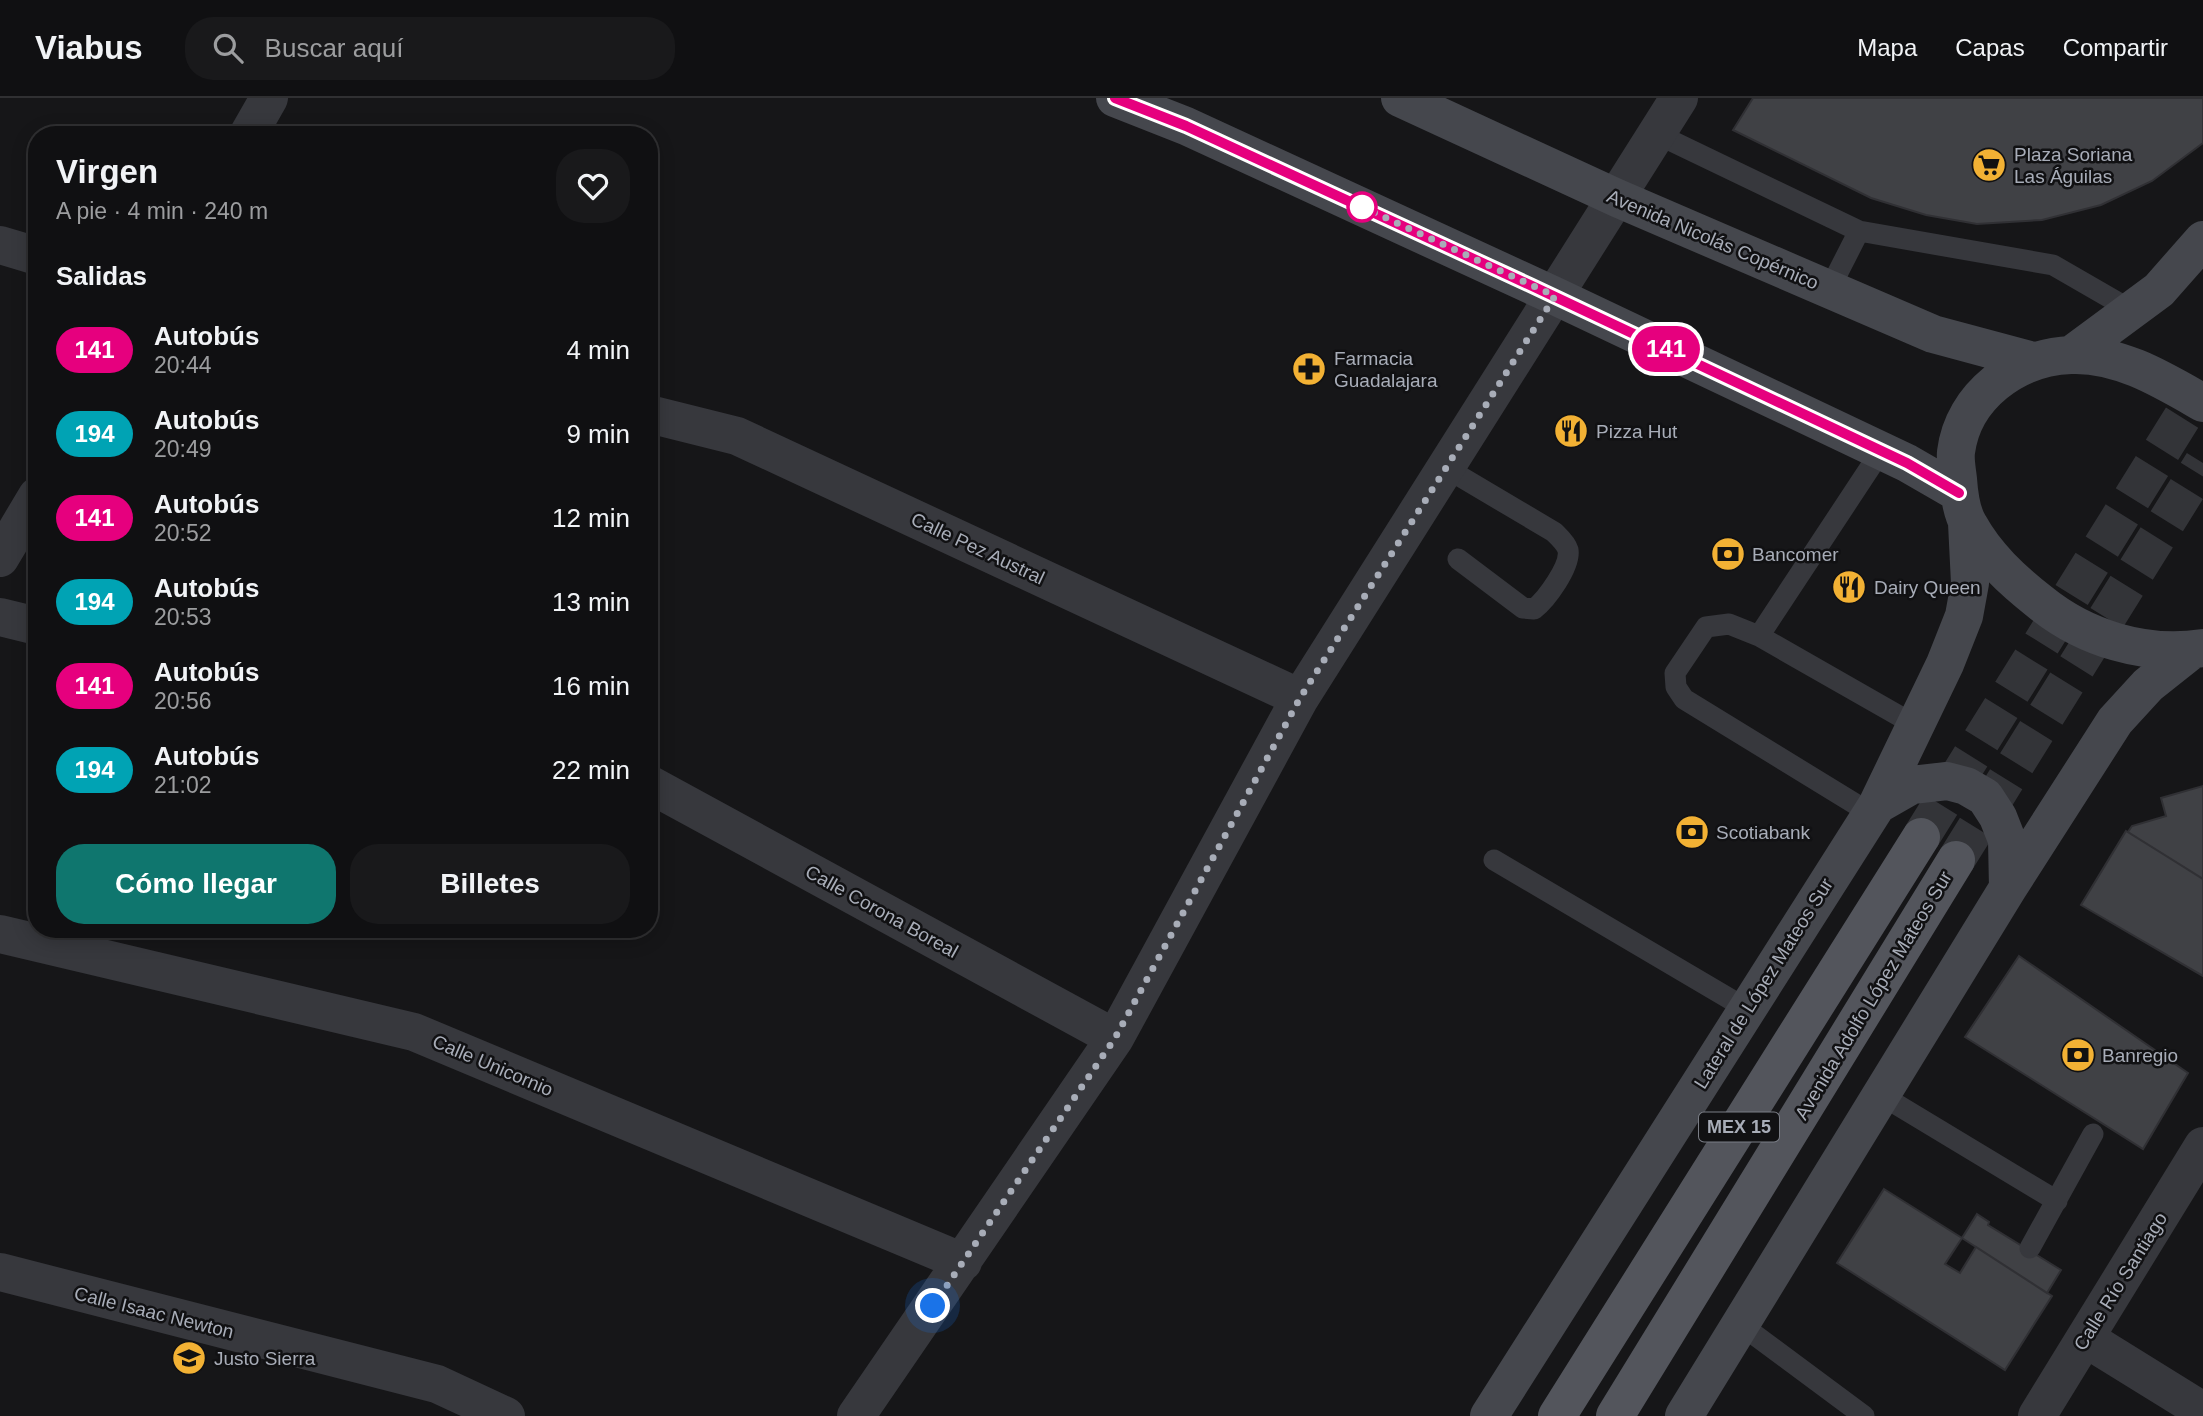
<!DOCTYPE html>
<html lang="es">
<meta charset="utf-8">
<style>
:root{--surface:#101012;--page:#19191b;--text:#f1f3f6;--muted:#9c9d9f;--line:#303032;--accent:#0f766e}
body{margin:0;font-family:Helvetica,sans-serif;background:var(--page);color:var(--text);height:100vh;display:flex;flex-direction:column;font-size:26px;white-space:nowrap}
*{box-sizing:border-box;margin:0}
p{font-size:23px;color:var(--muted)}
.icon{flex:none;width:38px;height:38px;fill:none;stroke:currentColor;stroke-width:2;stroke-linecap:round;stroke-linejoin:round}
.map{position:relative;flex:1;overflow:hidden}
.panel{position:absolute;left:28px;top:28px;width:630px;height:812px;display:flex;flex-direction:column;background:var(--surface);border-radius:28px;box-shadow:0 4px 18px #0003,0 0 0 2px var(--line)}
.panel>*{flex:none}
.badge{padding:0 14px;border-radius:23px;font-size:24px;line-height:46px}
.you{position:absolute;width:35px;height:35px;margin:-18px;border:5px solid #fff;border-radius:50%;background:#1a73e8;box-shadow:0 0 0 10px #1a73e833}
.map>.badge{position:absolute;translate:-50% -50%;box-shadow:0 0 0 4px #fff}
h2{padding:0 28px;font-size:26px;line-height:63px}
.round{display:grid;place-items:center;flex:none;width:74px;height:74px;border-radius:28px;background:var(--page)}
.summary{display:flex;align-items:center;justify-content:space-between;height:119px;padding:0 28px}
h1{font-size:33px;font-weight:700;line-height:52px}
.action{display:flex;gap:14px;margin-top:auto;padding:14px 28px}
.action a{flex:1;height:80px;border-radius:28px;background:var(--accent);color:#fff;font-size:28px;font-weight:700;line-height:80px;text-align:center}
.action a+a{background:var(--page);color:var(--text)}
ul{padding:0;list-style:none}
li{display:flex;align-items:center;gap:21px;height:84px;padding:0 28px}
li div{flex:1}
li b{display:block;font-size:26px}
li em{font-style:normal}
li .badge{min-width:77px;font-weight:700;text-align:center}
header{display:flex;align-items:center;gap:42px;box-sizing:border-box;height:98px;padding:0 35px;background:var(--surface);border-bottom:2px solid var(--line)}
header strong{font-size:33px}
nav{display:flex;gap:38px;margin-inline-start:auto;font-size:24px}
.search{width:490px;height:63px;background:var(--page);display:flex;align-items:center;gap:18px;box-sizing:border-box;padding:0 24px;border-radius:28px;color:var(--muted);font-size:26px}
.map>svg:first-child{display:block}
.building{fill:#404145;stroke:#303034;stroke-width:2}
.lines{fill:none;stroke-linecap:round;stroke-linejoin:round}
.primary-tunnel{stroke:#333438;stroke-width:38;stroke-dasharray:38 19;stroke-linecap:butt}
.service{stroke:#37383d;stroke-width:21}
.minor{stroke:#37383d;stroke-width:38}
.secondary{stroke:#45474d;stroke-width:38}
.primary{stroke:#53555c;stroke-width:38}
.line-casing{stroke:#fff;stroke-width:16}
.line{stroke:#e6007e;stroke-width:10}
.walk{stroke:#a8adb8;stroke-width:7;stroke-dasharray:0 12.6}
.stop-dot{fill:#fff;stroke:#e6007e;stroke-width:3.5}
.labels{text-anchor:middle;stroke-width:5;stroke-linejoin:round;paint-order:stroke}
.shield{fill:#111113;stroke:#7b7e86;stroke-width:2}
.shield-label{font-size:18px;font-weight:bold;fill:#a8adb8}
.poi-label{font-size:19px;fill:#a8adb8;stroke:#111113;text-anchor:start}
.street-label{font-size:19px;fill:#a8adb8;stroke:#111113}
</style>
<header>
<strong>Viabus</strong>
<div class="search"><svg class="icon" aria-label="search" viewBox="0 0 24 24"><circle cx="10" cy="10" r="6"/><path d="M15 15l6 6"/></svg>Buscar aquí</div>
<nav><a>Mapa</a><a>Capas</a><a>Compartir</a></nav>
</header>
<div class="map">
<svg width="2203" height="1318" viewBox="0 0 2203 1318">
<rect width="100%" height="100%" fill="#161618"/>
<path class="building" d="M1753,0H2203V45L2152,83L2101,107L2042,122L1977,126L1926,117L1871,100L1733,32Z
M2203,688V781L2128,734L2132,728L2166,718L2161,700Z
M2126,733L2203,781V878L2081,807Z
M2019,858L2188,975L2143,1051L1965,939Z
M1884,1091L1962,1140L1945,1166L1960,1175L1976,1149L2052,1198L2005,1272L1837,1165Z
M1977,1116L1989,1124L1988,1127L2061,1172L2047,1195L1962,1140Z"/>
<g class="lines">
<path class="primary-tunnel" d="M1921,739L2203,286
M1956,762L2203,365"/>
<path class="service" d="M1657,36L1859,133L2053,167L2131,212
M1829,192L1859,133
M1446,370L1554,434C1559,439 1566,445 1568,452C1571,468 1546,502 1534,511L1523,510L1458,461
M1759,538L1881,353
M1870,715L1684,601L1676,589L1675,575L1706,529L1729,526L1759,538L1915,627
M1494,762L1747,911
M1881,997L2057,1103
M2030,1150L2093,1036
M1740,1226L1864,1318"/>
<path class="minor" d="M248,37L269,0
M0,147L37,158
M649,316L737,338L1300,600
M0,460L37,398
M0,519L37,528
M649,686L1115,940
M0,836L414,934L963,1164
M0,1174L437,1286L506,1318
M2085,1240L2203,1313
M856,1318L1115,940L1300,600L1679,0
M2037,1318L2203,1048"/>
<path class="secondary" d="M1115,0L1186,28L1555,198L1907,365L1959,395
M1400,0L1617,100L1933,236L2033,263
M2071,257L2159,192L2203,142
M2203,305C2163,282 2119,255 2071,257C2015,259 1963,298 1956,354C1955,363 1957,372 1958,381C1959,395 1961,414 1969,427C1986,458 2012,482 2040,504C2084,540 2145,559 2203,550
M1877,707L1912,687L1947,683L1966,688L1985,699L1998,719L2007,742L2008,790
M1489,1318L1877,707L1945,566L1964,518L1970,485L1967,425
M1684,1318L2008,790L2115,623L2148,587L2192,552"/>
<path class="primary" d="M1557,1318L1921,739
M1615,1318L1956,762"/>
</g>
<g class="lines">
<g class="line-casing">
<path id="line" d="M1115,0L1186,28L1530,187L1907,365L1959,395"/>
</g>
<use href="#line" class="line"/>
<path class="walk" d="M933,1208L1115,940L1300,600L1555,198L1358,107L1362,109"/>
</g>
<defs>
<g id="supermarket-disc" transform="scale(1.75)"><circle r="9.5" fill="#f2b134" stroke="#111113"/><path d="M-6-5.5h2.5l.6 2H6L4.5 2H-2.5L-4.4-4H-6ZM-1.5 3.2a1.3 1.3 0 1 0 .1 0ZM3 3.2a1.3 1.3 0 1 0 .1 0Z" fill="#111"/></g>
<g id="pharmacy-disc" transform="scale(1.75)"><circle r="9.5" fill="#f2b134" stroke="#111113"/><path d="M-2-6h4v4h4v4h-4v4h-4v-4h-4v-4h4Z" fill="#111"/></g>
<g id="restaurant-disc" transform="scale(1.75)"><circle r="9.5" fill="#f2b134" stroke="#111113"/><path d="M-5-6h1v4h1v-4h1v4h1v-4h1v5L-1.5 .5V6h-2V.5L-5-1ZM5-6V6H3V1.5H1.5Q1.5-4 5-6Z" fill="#111"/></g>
<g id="bank-disc" transform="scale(1.75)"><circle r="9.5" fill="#f2b134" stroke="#111113"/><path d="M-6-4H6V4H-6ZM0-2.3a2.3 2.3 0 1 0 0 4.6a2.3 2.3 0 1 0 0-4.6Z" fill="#111"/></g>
<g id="school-disc" transform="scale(1.75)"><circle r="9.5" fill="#f2b134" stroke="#111113"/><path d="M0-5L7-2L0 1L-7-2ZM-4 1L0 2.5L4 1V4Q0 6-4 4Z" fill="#111"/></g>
</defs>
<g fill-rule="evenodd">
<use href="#supermarket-disc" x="1989" y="67"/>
<use href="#pharmacy-disc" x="1309" y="271"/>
<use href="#restaurant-disc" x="1571" y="333"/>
<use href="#bank-disc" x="1728" y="456"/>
<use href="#restaurant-disc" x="1849" y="489"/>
<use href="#bank-disc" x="1692" y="734"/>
<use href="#bank-disc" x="2078" y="957"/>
<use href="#school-disc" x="189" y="1260"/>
</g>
<circle class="stop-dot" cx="1362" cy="109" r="14"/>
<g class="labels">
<rect class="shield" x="1699" y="1014.5" width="80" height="29" rx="5"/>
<g class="shield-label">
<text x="1739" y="1035">MEX 15</text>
</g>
<g class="poi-label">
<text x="2014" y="63">Plaza Soriana<tspan x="2014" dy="22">Las Águilas</tspan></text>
<text x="1334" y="267">Farmacia<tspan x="1334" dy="22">Guadalajara</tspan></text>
<text x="1596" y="340">Pizza Hut</text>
<text x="1752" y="463">Bancomer</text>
<text x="1874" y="496">Dairy Queen</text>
<text x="1716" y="741">Scotiabank</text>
<text x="2102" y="964">Banregio</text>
<text x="214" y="1267">Justo Sierra</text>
</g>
<g class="street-label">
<text transform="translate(1713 141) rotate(23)" y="7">Avenida Nicolás Copérnico</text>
<text transform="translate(978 450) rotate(25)" y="7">Calle Pez Austral</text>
<text transform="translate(882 813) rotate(29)" y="7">Calle Corona Boreal</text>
<text transform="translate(1763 885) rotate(-58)" y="7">Lateral de López Mateos Sur</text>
<text transform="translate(1873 897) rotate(-59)" y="7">Avenida Adolfo López Mateos Sur</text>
<text transform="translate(493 967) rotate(23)" y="7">Calle Unicornio</text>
<text transform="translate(2120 1183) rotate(-58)" y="7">Calle Río Santiago</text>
<text transform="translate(154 1214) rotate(14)" y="7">Calle Isaac Newton</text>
</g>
</g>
</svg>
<div class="you" style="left:933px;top:1208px"></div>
<b class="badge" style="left:1666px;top:251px;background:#e6007e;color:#fff">141</b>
<section class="panel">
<div class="summary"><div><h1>Virgen</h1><p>A pie · 4 min · 240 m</p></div><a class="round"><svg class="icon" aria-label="heart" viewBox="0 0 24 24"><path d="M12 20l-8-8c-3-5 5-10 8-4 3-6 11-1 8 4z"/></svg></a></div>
<h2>Salidas</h2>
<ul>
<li><span class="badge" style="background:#e6007e;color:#fff">141</span><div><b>Autobús</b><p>20:44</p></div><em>4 min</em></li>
<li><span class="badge" style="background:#00a3b4;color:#fff">194</span><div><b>Autobús</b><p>20:49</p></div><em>9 min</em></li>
<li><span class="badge" style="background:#e6007e;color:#fff">141</span><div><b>Autobús</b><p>20:52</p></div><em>12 min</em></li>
<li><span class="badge" style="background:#00a3b4;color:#fff">194</span><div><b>Autobús</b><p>20:53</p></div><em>13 min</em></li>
<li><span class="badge" style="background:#e6007e;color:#fff">141</span><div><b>Autobús</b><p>20:56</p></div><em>16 min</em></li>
<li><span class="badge" style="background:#00a3b4;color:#fff">194</span><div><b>Autobús</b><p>21:02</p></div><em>22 min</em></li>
</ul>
<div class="action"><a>Cómo llegar</a><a>Billetes</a></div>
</section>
</div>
